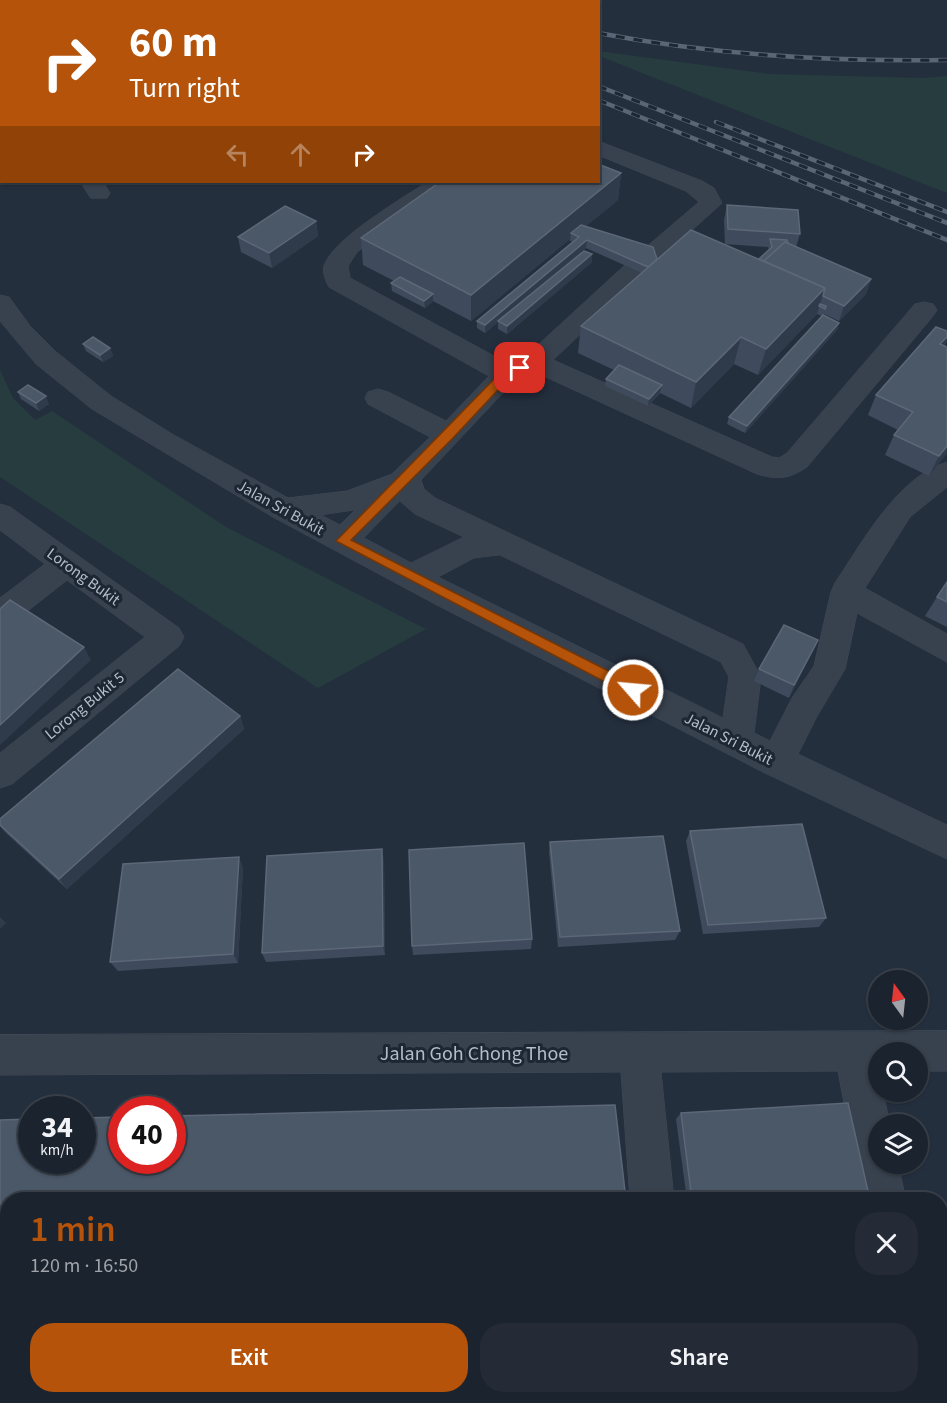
<!DOCTYPE html>
<html lang="en">
<head>
<meta charset="utf-8">
<style>
  body { margin:0; font-family:"Source Sans 3",sans-serif; background:#242b36; color:#f1f3f6; height:100vh; display:flex; flex-direction:column; font-size:22px; white-space:nowrap }
  * { box-sizing:border-box; margin:0 }
  p { font-size:20px; color:#a0a4aa }
  .icon { flex:none; width:33px; height:33px; fill:none; stroke:currentColor; stroke-width:2; stroke-linecap:round; stroke-linejoin:round }
  .map { position:relative; flex:1; overflow:hidden }
  .side { position:absolute; left:0px; top:1192px; width:948px; height:212px; display:flex; flex-direction:column; background:#1b232e; border-radius:24px 24px 0 0; box-shadow:0 2px 4px #0004,0 0 0 2px #39404a }
  .side>* { flex:none }
  .guide { position:absolute; left:0px; top:0px; width:600px; height:183px; box-shadow:0 2px 4px #0004,0 0 0 2px #39404a; background:#b45309; color:#fff; overflow:hidden }
  .needle { width:39px; rotate:345deg }
  .buttons { position:absolute; left:868px; top:970px; display:grid; gap:12px }
  .buttons a { display:grid; place-items:center; width:60px; height:60px; border-radius:50%; background:#1b232e; box-shadow:0 2px 4px #0004,0 0 0 2px #39404a; font-size:30px }
  .speed { position:absolute; left:18px; top:1096px; display:flex; gap:12px; font-size:30px; font-weight:700; text-align:center }
  .speed>* { display:grid; place-content:center; width:78px; height:78px; border-radius:50%; background:#1b232e; box-shadow:0 2px 4px #0004,0 0 0 2px #39404a; line-height:1 }
  .speed small { font-size:15px; font-weight:400 }
  .speed .limit { border:9px solid #d22; background:#fff; color:#111 }
  .pin { position:absolute; display:grid; place-items:center; width:51px; height:51px; color:#fff; margin:-26px; border-radius:12px; box-shadow:0 3px 9px #0006 }
  .me { position:absolute; width:66px; margin:-33px; rotate:297deg; stroke-linejoin:round; filter:drop-shadow(0 0 4px #0008) }
  .turn { display:flex; align-items:center; gap:21px; height:126px; padding:0 30px; font-size:27px }
  .turn .icon { width:78px; height:78px; stroke-width:2.5 }
  .turn b { display:block; font-size:42px; line-height:51px }
  .lanes { display:flex; align-items:center; height:57px; padding:0 30px; background:#0003; justify-content:center; gap:30px; direction:ltr }
  .lanes .off { opacity:.35 }
  .round { display:grid; place-items:center; flex:none; width:63px; height:63px; border-radius:24px; background:#242b36 }
  .headline { display:flex; align-items:center; justify-content:space-between; height:102px; padding:0 30px }
  h1 { font-size:36px; font-weight:600; line-height:45px; color:#b45309 }
  .cta { display:flex; gap:12px; margin-top:auto; padding:12px 30px }
  .cta a { flex:1; height:69px; border-radius:24px; background:#b45309; color:#fff; font-size:24px; font-weight:600; line-height:69px; text-align:center }
  .cta a+a { background:#242b36; color:#f1f3f6 }
  .map>svg:first-child { display:block }
</style>
</head>
<body>
<div class="map">
<svg width="947" height="1403" viewBox="0 0 947 1403">
  <rect width="100%" height="100%" fill="#242f3e"/>
  <!-- green -->
  <g fill="#263c3f">
    <polygon points="598,51 770,74 925,78 947,76 947,193 599,56"/>
    <polygon points="0,370 13,398 35,420 52,411 226,527 426,629 318,688 0,477"/>
  </g>
  <g fill="none" stroke-linecap="round" stroke-linejoin="round">
    <!-- minor casing -->
    <g stroke="#414a57" stroke-width="1">
      <g id="minor">
        <polygon points="0,60 2,60 0,73"/>
        <polygon points="598,141 702,181 714,188 722,203 660,259 652,261 644,259 640,254 644,249 699,202 686,191 598,155"/>
        <polygon points="81,182 103,182 110,193 107,198 91,198"/>
        <path d="M427,182h25l-95,70 -9,14 2,12 157,85 19,-7 99,-91 9,-3 9,3 3,5 -3,5 -90,85 219,97 7,1 8,-5 128,-149 9,-2 9,2 4,6 -4,6 -126,151c-18,12 -29,13 -50,7l-222,-102 -20,8 -94,100 3,9 11,9 308,146 18,33 -7,56 16,8 22,-43 22,-32 17,-74 4,-9c27,-40 62,-106 112,-121v25l-37,30 -45,71 82,46v28l-90,-49 -12,56 -29,49 -18,36 149,71v34l-182,-86 -328,-168 -164,-88 -181,-108 -56,-45 -36,-43v-26l9,2 21,29 25,25 56,45 61,38 116,64 59,-7 45,-17 38,-37 -62,-33 -3,-6 3,-6 10,-3 10,3 58,29 43,-45 -160,-89c-3,-5 -7,-15 -5,-21 8,-27 79,-68 103,-84zM400,501l15,13 49,23 -53,26 -47,-25zM355,510l-15,15 -19,-10zM500,555l221,107 8,15 -6,41 -285,-141 36,-19z"/>
        <polygon points="0,504 10,507 179,628 184,637 179,646 12,784 0,788 0,753 145,637 67,580 11,624 0,627 0,598 45,564 0,530"/>
        <polygon points="947,1031 947,1071 918,1071 918,1053 879,1053 879,1092 883,1092 890,1125 879,1125 879,1164 898,1164 906,1200 862,1200 838,1071 661,1072 674,1200 630,1200 621,1072 0,1075 0,1035"/>
        <polygon points="8,1327 8,1373 0,1374 0,1328"/>
        <polygon points="940,1384 947,1403 900,1403 899,1396 940,1396"/>
        <rect x="645" y="1396" width="48" height="7"/>
      </g>
    </g>
    <!-- minor -->
    <use href="#minor" fill="#38414e" fill-rule="evenodd"/>
    <!-- rail casing -->
    <g stroke="#5a6575" stroke-width="4.5">
      <g id="rail">
        <polyline points="348,0 352,2"/>
        <polyline points="381,0 385,2"/>
        <polyline points="400,0 404,2"/>
        <polyline points="442,0 446,2"/>
        <polyline points="469,0 474,2"/>
        <path d="M598,33c116,22 231,29 349,27"/>
        <polyline points="598,86 947,223"/>
        <polyline points="598,100 947,240"/>
        <polyline points="716,122 947,212"/>
      </g>
    </g>
    <!-- rail -->
    <use href="#rail" stroke="#1d2633" stroke-width="3" stroke-dasharray="9" stroke-linecap="butt"/>
  </g>
  <!-- wall -->
  <g fill="#3f4b5c">
    <polygon points="621,173 618,200 586,226 657,259 759,259 769,250 768,247 725,244 724,220 727,205 800,234 796,247 871,279 866,294 839,321 824,314 823,316 839,323 837,330 745,433 727,424 729,417 822,316 817,314 758,375 734,364 691,408 660,393 648,406 605,386 606,379 614,370 578,353 581,326 642,273 586,248 537,289 592,254 592,262 507,334 498,329 498,322 485,333 477,328 477,321 573,242 570,241 570,239 471,321 433,301 425,308 392,291 391,283 394,281 363,265 361,238"/>
    <polygon points="316,221 318,236 272,268 241,252 238,237"/>
    <polygon points="83,344 110,348 113,356 103,362 86,351"/>
    <polygon points="945,346 947,453 929,476 885,455 894,435 898,430 868,415 876,395"/>
    <polygon points="18,392 49,404 39,411 21,399"/>
    <polygon points="947,582 947,627 925,616 937,597"/>
    <polygon points="818,640 789,698 754,681 759,669"/>
    <polygon points="240,716 244,729 67,889 6,833 0,826 0,819"/>
    <polygon points="690,831 826,918 819,927 703,934 686,841"/>
    <polygon points="550,842 680,931 675,940 558,947 549,852"/>
    <polygon points="384,860 385,955 266,962 262,953"/>
    <polygon points="243,867 238,963 118,971 110,962"/>
    <polygon points="532,939 531,949 413,955 412,946"/>
    <polygon points="681,1113 870,1200 687,1200 676,1119"/>
    <polygon points="0,1120 8,1200 8,1316 0,1316"/>
    <polygon points="712,1396 916,1396 917,1403 712,1403"/>
  </g>
  <!-- shaded-wall -->
  <g fill="#2f3b4b">
    <polygon points="71,0 113,0 113,2 65,2"/>
    <polygon points="0,17 2,17 2,34 0,30"/>
    <polygon points="621,173 618,200 575,235 571,233 570,239 471,321 471,295"/>
    <polygon points="316,221 318,236 272,268 269,253"/>
    <polygon points="587,240 586,248 485,333 485,325"/>
    <polygon points="592,254 592,262 507,334 507,326"/>
    <polygon points="871,279 866,294 839,321 844,306"/>
    <polygon points="825,288 817,314 758,375 766,349"/>
    <polygon points="433,294 433,302 425,308 424,301"/>
    <polygon points="839,323 837,330 745,433 747,426"/>
    <polygon points="741,337 734,364 691,408 696,382"/>
    <polygon points="947,337 947,341 941,354 940,344"/>
    <polygon points="110,348 113,356 103,362 100,355"/>
    <polygon points="662,385 660,392 648,406 649,399"/>
    <polygon points="46,396 49,404 39,411 36,403"/>
    <polygon points="947,446 947,453 929,476 939,456"/>
    <polygon points="818,640 812,653 789,698 794,685"/>
    <polygon points="84,647 91,660 0,745 0,725"/>
    <polygon points="240,716 244,729 67,889 59,879"/>
    <polygon points="382,849 384,860 385,955 383,946"/>
    <polygon points="239,857 243,867 238,963 233,954"/>
    <polygon points="0,917 6,923 0,929"/>
  </g>
  <!-- building -->
  <g fill="#4b5868" stroke="#5c6777" stroke-width="1.5">
    <polygon points="0,0 71,0 65,2 2,2 2,17 0,17"/>
    <polygon points="598,164 621,173 471,295 361,238 440,182 598,182"/>
    <polygon points="727,205 798,210 800,234 728,229"/>
    <polygon points="285,206 316,221 269,253 238,237"/>
    <polygon points="581,225 653,247 657,259 648,267 587,240 485,325 477,321 579,237 571,233"/>
    <polygon points="691,230 825,288 766,349 741,337 696,382 581,326"/>
    <polygon points="770,239 787,240 788,243 785,242 764,261 759,259 772,247"/>
    <polygon points="785,242 871,279 844,306 823,296 825,288 764,261"/>
    <polygon points="584,251 592,254 507,326 498,321"/>
    <polygon points="400,277 433,294 424,301 391,283"/>
    <polygon points="820,304 826,306 825,309 819,306"/>
    <polygon points="823,315 839,323 747,426 729,417"/>
    <polygon points="936,327 947,331 947,337 940,344 947,347 947,446 939,456 894,435 913,412 876,395"/>
    <polygon points="93,337 110,348 100,355 83,344"/>
    <polygon points="619,365 662,385 649,399 606,379"/>
    <polygon points="28,385 46,396 36,403 18,392"/>
    <polygon points="947,582 947,602 937,597"/>
    <polygon points="10,600 84,647 0,725 0,609"/>
    <polygon points="784,625 818,640 794,685 759,669"/>
    <polygon points="178,669 240,716 59,879 0,825 0,819"/>
    <polygon points="802,824 826,918 708,925 690,831"/>
    <polygon points="663,836 680,931 560,937 550,842"/>
    <polygon points="524,843 532,939 412,946 409,850"/>
    <polygon points="382,849 383,946 262,953 267,856"/>
    <polygon points="239,857 233,954 110,962 123,864"/>
    <polygon points="848,1103 870,1200 692,1200 681,1113"/>
    <polygon points="615,1105 626,1200 8,1200 8,1314 0,1314 0,1120 32,1119 32,1161 82,1161 82,1118 122,1117 122,1161 172,1161 172,1116"/>
    <polygon points="19,1396 643,1396 644,1403 0,1403 0,1397"/>
    <polygon points="718,1396 916,1396 917,1403 719,1403"/>
  </g>
  <!-- route -->
  <polygon fill="#b45309" stroke="#753606" stroke-width="1.5" points="520,365 526,368 510,377 453,438 351,540 638,686 638,694 628,694 336,541 502,371"/>
  <g text-anchor="middle" stroke-width="6" stroke-linejoin="round" paint-order="stroke">
    <!-- street labels -->
    <g font-size="16" fill="#b4bcc9" stroke="#1d2633">
      <text transform="translate(281 507) rotate(29)" y="6">Jalan Sri Bukit</text>
      <text transform="translate(84 576) rotate(36)" y="6">Lorong Bukit</text>
      <text transform="translate(84 705) rotate(-39)" y="6">Lorong Bukit 5</text>
      <text transform="translate(729 738) rotate(27)" y="6">Jalan Sri Bukit</text>
    </g>
    <!-- near-street labels -->
    <g font-size="20" fill="#b4bcc9" stroke="#1d2633">
      <text x="474" y="1060">Jalan Goh Chong Thoe</text>
    </g>
  </g>
</svg>
<div class="buttons">
<a><svg class="needle" viewBox="-14 -14 28 28"><path d="M0-13l5 13h-10z" fill="#e53935"/><path d="M0 13l5-13h-10z" fill="#a0a4aa"/></svg></a>
<a><svg class="icon" aria-label="search" viewBox="0 0 24 24"><circle cx="10" cy="10" r="6"/><path d="M15 15l6 6"/></svg></a>
<a><svg class="icon" aria-label="layers" viewBox="0 0 24 24"><path d="M12 4l9 5-9 5-9-5zM3 14l9 5 9-5"/></svg></a>
</div>
<div class="speed"><div>34<small>km/h</small></div><div class="limit">40</div></div>
<div class="pin" style="left:520px;top:368px;background:#d93025"><svg class="icon" aria-label="arrive" viewBox="0 0 24 24"><path d="M6 21V4h12l-3 4 3 4H6"/></svg></div>
<svg class="me" style="left:633px;top:690px" viewBox="-20 -20 40 40"><circle r="17" fill="#b45309" stroke="#fff" stroke-width="3"/><path d="M0-11L8 9 0 5-8 9z" fill="#fff"/></svg>
<div class="guide">
<div class="turn"><svg class="icon" aria-label="right" viewBox="0 0 24 24"><path d="M7 20v-9h11M14 6l5 5-5 5"/></svg><div><b>60 m</b>Turn right</div></div>
<div class="lanes"><svg class="icon off" aria-label="left" viewBox="0 0 24 24"><path d="M17 20v-9H6M10 6l-5 5 5 5"/></svg><svg class="icon off" aria-label="ahead" viewBox="0 0 24 24"><path d="M12 20V5M6 11l6-6 6 6"/></svg><svg class="icon" aria-label="right" viewBox="0 0 24 24"><path d="M7 20v-9h11M14 6l5 5-5 5"/></svg></div>
</div>
<section class="side">
<div class="headline"><div><h1>1 min</h1><p>120 m · 16:50</p></div><a class="round"><svg class="icon" aria-label="close" viewBox="0 0 24 24"><path d="M6 6l12 12M18 6L6 18"/></svg></a></div>
<div class="cta"><a>Exit</a><a>Share</a></div>
</section>
</div>
</body>
</html>
